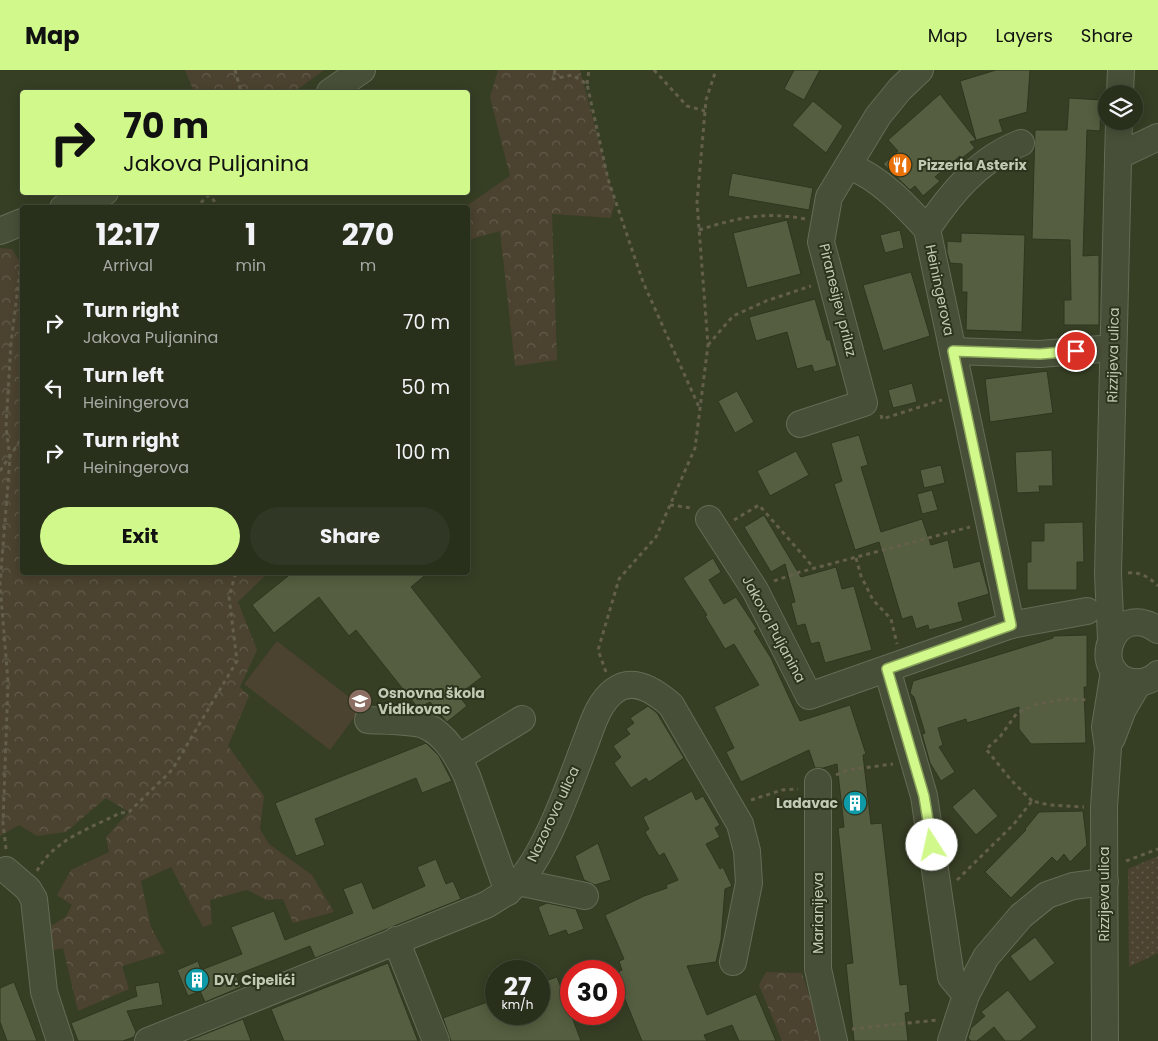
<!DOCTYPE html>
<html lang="en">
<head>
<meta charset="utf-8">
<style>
  body { margin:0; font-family:Poppins,sans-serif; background:#303724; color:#f1f3f6; height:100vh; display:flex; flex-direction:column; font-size:19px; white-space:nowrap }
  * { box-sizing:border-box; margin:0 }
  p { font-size:16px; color:#a5a9a3 }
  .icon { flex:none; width:28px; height:28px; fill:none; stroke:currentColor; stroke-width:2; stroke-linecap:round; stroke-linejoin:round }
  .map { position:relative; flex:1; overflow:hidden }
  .panel { position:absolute; left:20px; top:135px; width:450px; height:370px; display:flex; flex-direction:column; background:#282f1b; border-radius:5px; box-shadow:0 2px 12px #0003,0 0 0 1px #444a3a }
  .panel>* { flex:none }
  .top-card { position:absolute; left:20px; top:20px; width:450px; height:105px; border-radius:5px; box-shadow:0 2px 12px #0003,0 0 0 1px #444a3a; background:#d1f88b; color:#111; overflow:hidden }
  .buttons { position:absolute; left:1098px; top:15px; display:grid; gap:10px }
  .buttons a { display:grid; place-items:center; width:45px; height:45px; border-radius:50%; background:#282f1b; box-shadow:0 2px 12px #0003,0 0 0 1px #444a3a; font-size:25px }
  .speed { position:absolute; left:485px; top:890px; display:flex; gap:10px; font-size:25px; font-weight:700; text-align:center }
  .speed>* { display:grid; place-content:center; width:65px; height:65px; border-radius:50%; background:#282f1b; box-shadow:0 2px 12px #0003,0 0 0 1px #444a3a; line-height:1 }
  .speed small { font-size:12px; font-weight:400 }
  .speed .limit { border:8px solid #d22; background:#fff; color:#111 }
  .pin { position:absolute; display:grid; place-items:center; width:42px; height:42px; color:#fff; margin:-21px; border:2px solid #fff; border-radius:50%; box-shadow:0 1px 5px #0007 }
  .me { position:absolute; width:55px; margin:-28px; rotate:350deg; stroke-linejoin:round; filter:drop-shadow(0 0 4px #0008) }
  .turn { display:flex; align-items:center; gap:18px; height:105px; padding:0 20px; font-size:22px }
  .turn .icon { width:65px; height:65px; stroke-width:2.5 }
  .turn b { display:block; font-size:35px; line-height:42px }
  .eta { display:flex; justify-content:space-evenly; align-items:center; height:85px; text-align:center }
  .eta b { font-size:30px; font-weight:700; line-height:35px }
  .primary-button { display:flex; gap:10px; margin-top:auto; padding:10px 20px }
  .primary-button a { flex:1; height:58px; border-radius:30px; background:#d1f88b; color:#111; font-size:20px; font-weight:700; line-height:58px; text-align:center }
  .primary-button a+a { background:#303724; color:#f1f3f6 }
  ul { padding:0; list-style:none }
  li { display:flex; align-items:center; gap:15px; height:65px; padding:0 20px }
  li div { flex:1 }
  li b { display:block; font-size:19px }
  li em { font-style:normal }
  header { display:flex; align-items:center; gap:30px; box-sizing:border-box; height:70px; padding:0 25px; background:#d1f88b; color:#111 }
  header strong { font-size:24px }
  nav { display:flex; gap:28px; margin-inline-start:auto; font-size:18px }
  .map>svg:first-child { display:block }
</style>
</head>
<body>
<header>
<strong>Map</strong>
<nav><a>Map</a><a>Layers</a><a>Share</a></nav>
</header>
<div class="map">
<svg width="1158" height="971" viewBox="0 0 1158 971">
  <defs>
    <pattern id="forest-crowns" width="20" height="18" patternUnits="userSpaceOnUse" patternTransform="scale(1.25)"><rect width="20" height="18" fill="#4b422f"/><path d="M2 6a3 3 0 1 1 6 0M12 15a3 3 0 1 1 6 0" fill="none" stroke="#635c4b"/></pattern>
    <pattern id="park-dots" width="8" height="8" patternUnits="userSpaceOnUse" patternTransform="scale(1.25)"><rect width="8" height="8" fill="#4b422f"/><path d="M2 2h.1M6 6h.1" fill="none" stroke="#635c4b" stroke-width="1.8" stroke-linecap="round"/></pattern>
  </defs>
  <rect width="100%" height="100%" fill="#363f24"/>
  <!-- grass -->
  <polygon fill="#4b422f" points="277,571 362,637 330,680 244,614"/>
  <!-- forest -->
  <g fill="url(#forest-crowns)">
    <polygon points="185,0 324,0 294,22 194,22"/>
    <polygon points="498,0 580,0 615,132 611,148 552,144 557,290 515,296 500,161 468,170 468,138 465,137 510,106 490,27"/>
    <polygon points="0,178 12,179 20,192 22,191 22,502 268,503 238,532 257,580 240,617 249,626 228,676 264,726 260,759 269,774 312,805 334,842 293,853 283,829 267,830 247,820 210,830 212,854 203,857 171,797 141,811 151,857 165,883 122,896 129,919 78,941 63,878 42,882 47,858 66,847 72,835 57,825 71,800 109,782 106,767 129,742 106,728 66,762 37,766 19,755 0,766"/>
    <polygon points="766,902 802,903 824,971 782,971 759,915"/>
  </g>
  <!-- park -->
  <polygon fill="url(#park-dots)" points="1158,786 1158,883 1129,897 1128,799"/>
  <!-- building -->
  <g fill="#555e40" stroke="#2e361f">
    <polygon points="794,0 820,0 804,30 784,19"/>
    <polygon points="996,0 1030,0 1027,42 999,50 1003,62 970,72 975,78 962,88 960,86 935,107 940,111 923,126 915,116 910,120 883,94 898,81 888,70 940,24 976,70 960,11"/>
    <polygon points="1069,28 1101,30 1100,61 1087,60 1083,186 1099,185 1099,255 1064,255 1064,230 1071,230 1070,170 1032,169 1035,60 1067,60"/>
    <polygon points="813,31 843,56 826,83 792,55"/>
    <polygon points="732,103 813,118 809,140 728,126"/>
    <polygon points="787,150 801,204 747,218 733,163"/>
    <polygon points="900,160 904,178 885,183 880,165"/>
    <polygon points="961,163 1025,165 1022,262 966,260 967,222 962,222 962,194 950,193 947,182 947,171 961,172"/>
    <polygon points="911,202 930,266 883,281 863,215"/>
    <polygon points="815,229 827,270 830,270 837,296 814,302 812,295 797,299 787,262 756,271 749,247"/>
    <polygon points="1047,301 1053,343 990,352 985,309"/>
    <polygon points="912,313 917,332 893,338 888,320"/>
    <polygon points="737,321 754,352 735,363 718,331"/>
    <polygon points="859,365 868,395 861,397 881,462 922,449 931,475 948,470 954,498 980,491 989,524 958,533 963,551 929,560 928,555 916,559 912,546 902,549 879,472 855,480 834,414 842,411 831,373"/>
    <polygon points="1052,380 1053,416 1039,416 1040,422 1017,423 1015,382"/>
    <polygon points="796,381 809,405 770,426 757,401"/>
    <polygon points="941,395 945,413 924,418 920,400"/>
    <polygon points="932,420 938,440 922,444 917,424"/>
    <polygon points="764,445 801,507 836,497 842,519 854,516 872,580 825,593 819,572 811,574 805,554 797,556 791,533 795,532 785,494 771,502 744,457"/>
    <polygon points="1083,452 1084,492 1077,492 1077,520 1027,520 1027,492 1031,492 1031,471 1044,471 1044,453"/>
    <polygon points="713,488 721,502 709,510 724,534 736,527 757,559 754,561 771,588 800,651 850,635 866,684 863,685 871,754 882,753 900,915 907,914 910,942 905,943 908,971 854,971 846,894 853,893 838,758 844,757 837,694 823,698 815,698 809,680 741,712 726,682 734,678 714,637 759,615 734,574 725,579 705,546 707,545 683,508"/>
    <polygon points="293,502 429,502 411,517 482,607 458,625 467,636 447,652 430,632 418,638 356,560 349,566 319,527 274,563 252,535"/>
    <polygon points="1087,565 1087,617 1084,617 1086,673 1031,674 1019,659 1019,637 967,653 966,649 938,658 943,675 939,677 955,702 941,711 930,693 922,664 925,663 914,627 910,623 913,611 1053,568 1053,566"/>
    <polygon points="648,636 657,643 684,688 649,712 646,708 631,718 614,693 621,687 613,676 630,664 626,659 634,653 630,648"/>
    <polygon points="426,673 439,686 452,711 422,723 416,708 315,749 325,775 296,786 275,733"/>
    <polygon points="974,718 998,746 976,765 952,737"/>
    <polygon points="692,721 696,730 703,726 720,755 715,758 720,767 706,774 720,799 723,797 732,816 725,819 721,870 716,892 687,896 707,945 756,924 776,971 739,971 732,955 704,965 707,971 642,971 622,922 614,925 614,904 622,900 619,891 624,889 605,845 644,826 667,818 666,815 678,810 664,783 659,786 645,762 649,759 643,747"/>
    <polygon points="1083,741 1087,775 1070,792 1064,784 1057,792 1052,787 1011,828 985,802 1026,760 1025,759 1039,742"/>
    <polygon points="598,773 611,810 595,815 584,810 575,786"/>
    <polygon points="436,789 446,814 453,811 461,829 315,888 310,876 236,905 241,917 205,932 200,921 188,926 177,900 198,891 201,900 242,884 231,857 274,841 285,870 353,843 343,819 362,812 373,839 425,816 417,797"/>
    <polygon points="547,833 576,839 584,859 568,865 566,860 549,866 538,837"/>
    <polygon points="1035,867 1055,893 1030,912 1010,886"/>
    <polygon points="388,893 418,971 284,971 271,939"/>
    <polygon points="557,907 581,971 451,971 443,948 496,929 496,944 539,944 539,913"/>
    <polygon points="14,912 29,950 37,971 7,971 0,952 0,918"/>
    <polygon points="159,912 163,935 127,941 136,962 134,967 123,971 78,971 71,953 137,926 135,916"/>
    <polygon points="1008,920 1037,957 1020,971 1005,971 994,957 977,971 971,971 968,968 971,958 985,946 981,942"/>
    <polygon points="243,949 251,971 190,971 190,970"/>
  </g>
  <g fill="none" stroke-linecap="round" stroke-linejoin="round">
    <!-- minor casing -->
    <g stroke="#656c56" stroke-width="28">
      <g id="minor">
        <polyline points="330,22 362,0"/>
        <polyline points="1120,24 1121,0"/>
        <polyline points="1118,86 1158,67"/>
        <path d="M849,96c31,12 56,39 78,63l84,396"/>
        <polyline points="63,138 105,122"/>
        <path d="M927,159c24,-36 52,-70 94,-86"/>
        <polyline points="0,161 22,152"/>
        <polyline points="953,281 1040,284 1113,278"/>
        <polyline points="800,354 864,333 821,172 829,127 878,46 900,19 920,0"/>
        <polyline points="709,449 755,520 809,626 1011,555 1087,541"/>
        <path d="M1158,560c-46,-32 -71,45 -25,52 9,1 18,-1 25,-8"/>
        <polyline points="1111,568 1108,504 1119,51"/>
        <polyline points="887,599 924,726 951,907 966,925 951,971"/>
        <path d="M368,650c14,1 48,1 58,6 20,9 32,31 41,50l41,116"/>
        <polyline points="1112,668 1123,639 1139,612"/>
        <polyline points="458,688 522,649"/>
        <polyline points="818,712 818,899 834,971"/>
        <polyline points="6,800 28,819 34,829 44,922 60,971"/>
        <polyline points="518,812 585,826"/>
        <polyline points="396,870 436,971"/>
        <polyline points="966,925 986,887 1021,846 1047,825 1073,816 1105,812"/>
        <path d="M148,971l338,-136c13,-8 26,-15 36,-27 26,-31 48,-95 63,-134 7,-18 13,-41 29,-53 19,-15 41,0 57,14l69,119 7,27 2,32 -16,79"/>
        <polyline points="1105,971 1104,737 1108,678 1105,657 1114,601"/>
      </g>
    </g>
    <!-- path -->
    <g stroke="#635f4b" stroke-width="3" stroke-dasharray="4 4" stroke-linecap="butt">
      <polyline points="235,0 241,22"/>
      <polyline points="555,0 553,9 572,5 587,14 608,109 643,212 699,337"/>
      <polyline points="654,0 687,36 705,41"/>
      <polyline points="587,14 589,0"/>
      <polyline points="208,122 219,138"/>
      <polyline points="195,138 209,125"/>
      <path d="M699,160c38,-12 65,-19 106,-11"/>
      <polyline points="708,275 733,246 766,231 811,216"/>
      <polyline points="881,345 882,349 942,330"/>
      <polyline points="0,401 22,368"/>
      <polyline points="670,435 692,438"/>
      <polyline points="734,450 759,435 814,498"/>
      <polyline points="856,488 861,506 873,530 891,549 897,574"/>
      <path d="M1128,503c13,-1 21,4 30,13"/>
      <polyline points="774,511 800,502 970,457"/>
      <polyline points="606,602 598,580 619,509 656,467 695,378 708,275 697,132 706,30 716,0"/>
      <polyline points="836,705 847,700 893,694"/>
      <polyline points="751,730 782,720 798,719"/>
      <polyline points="1032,731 1011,710 986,679 1000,667 1017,643 1037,634 1066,629 1089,630"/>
      <polyline points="6,779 3,753 8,612 0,514 10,388 6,357 11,273 22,184"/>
      <polyline points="1126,791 1158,779"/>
      <path d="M37,801c16,-31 54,-43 83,-58l9,-1 43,-42 65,-109 -8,-64 7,-25"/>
      <polyline points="957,810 1014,754 1032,731 1049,735 1084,737"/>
      <polyline points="852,959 937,950"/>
    </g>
    <!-- minor -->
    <use href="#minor" stroke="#474f38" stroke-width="26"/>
  </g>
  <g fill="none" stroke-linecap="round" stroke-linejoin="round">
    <!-- route casing -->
    <g stroke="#88a15a" stroke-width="12">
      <polyline id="route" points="932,775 924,726 887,599 1011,555 953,281 1040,284 1076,281"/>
    </g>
    <!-- route -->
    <use href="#route" stroke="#d1f88b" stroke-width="9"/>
  </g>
  <!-- icons -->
  <defs>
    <g id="restaurant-disc" transform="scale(1.25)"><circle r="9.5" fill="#e8710a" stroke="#2c341d"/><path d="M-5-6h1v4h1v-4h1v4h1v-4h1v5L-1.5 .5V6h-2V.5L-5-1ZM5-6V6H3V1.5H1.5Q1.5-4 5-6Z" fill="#fff"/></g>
    <g id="school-disc" transform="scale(1.25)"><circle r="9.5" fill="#8d6e63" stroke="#2c341d"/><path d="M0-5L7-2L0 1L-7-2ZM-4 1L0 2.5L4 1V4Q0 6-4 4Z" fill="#fff"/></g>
    <g id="building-disc" transform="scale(1.25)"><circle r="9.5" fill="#0f9aa8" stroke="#2c341d"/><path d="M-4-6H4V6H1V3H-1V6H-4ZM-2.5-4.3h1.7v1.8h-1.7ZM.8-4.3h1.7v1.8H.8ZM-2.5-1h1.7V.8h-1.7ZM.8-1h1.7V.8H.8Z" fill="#fff"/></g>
  </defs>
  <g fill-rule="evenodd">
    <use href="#restaurant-disc" x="900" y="95"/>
    <use href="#school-disc" x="360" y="631"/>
    <use href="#building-disc" x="855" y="733"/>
    <use href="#building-disc" x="197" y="910"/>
  </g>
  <g text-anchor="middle" stroke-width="4" stroke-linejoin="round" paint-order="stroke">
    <!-- poi labels -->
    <g font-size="14" font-weight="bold" fill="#c2c9b5" stroke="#2c341d" text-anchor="start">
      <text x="918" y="100">Pizzeria Asterix</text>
      <text x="378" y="628">Osnovna škola<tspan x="378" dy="16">Vidikovac</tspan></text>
      <text x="838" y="738" text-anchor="end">Ladavac</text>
      <text x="214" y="915">DV. Cipelići</text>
    </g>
    <!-- street labels -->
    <g font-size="14" fill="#c2c9b5" stroke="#2c341d">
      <text transform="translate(940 220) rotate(78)" y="5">Heiningerova</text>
      <text transform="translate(838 230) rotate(76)" y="5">Piranesijev prilaz</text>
      <text transform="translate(1113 285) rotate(-89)" y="5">Rizzijeva ulica</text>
      <text transform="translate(774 559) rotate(62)" y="5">Jakova Puljanina</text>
      <text transform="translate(553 744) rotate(-65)" y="5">Nazorova ulica</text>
      <text transform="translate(1104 824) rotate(-90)" y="5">Rizzijeva ulica</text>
      <text transform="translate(818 843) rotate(-90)" y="5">Marianijeva</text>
    </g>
  </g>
</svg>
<div class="buttons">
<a><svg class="icon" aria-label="layers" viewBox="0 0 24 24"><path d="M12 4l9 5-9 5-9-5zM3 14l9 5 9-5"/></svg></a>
</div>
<div class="speed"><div>27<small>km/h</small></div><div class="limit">30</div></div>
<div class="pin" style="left:1076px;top:281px;background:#d93025"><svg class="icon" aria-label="arrive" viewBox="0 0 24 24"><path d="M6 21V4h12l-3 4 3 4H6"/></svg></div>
<svg class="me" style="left:932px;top:775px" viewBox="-20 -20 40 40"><circle r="19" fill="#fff"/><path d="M0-13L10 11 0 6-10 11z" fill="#d1f88b"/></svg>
<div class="top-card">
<div class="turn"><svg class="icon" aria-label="right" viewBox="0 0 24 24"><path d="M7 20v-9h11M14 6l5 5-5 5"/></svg><div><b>70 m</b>Jakova Puljanina</div></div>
</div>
<section class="panel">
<div class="eta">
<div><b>12:17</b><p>Arrival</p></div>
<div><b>1</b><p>min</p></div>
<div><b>270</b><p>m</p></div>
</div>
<ul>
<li><svg class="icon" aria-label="right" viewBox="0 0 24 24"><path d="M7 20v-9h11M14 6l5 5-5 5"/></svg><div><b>Turn right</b><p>Jakova Puljanina</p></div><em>70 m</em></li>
<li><svg class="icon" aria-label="left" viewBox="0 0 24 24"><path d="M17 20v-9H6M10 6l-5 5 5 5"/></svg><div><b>Turn left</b><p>Heiningerova</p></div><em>50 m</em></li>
<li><svg class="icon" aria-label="right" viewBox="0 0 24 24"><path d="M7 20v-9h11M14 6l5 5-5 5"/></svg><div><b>Turn right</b><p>Heiningerova</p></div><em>100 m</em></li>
</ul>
<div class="primary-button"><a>Exit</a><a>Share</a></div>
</section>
</div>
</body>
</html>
